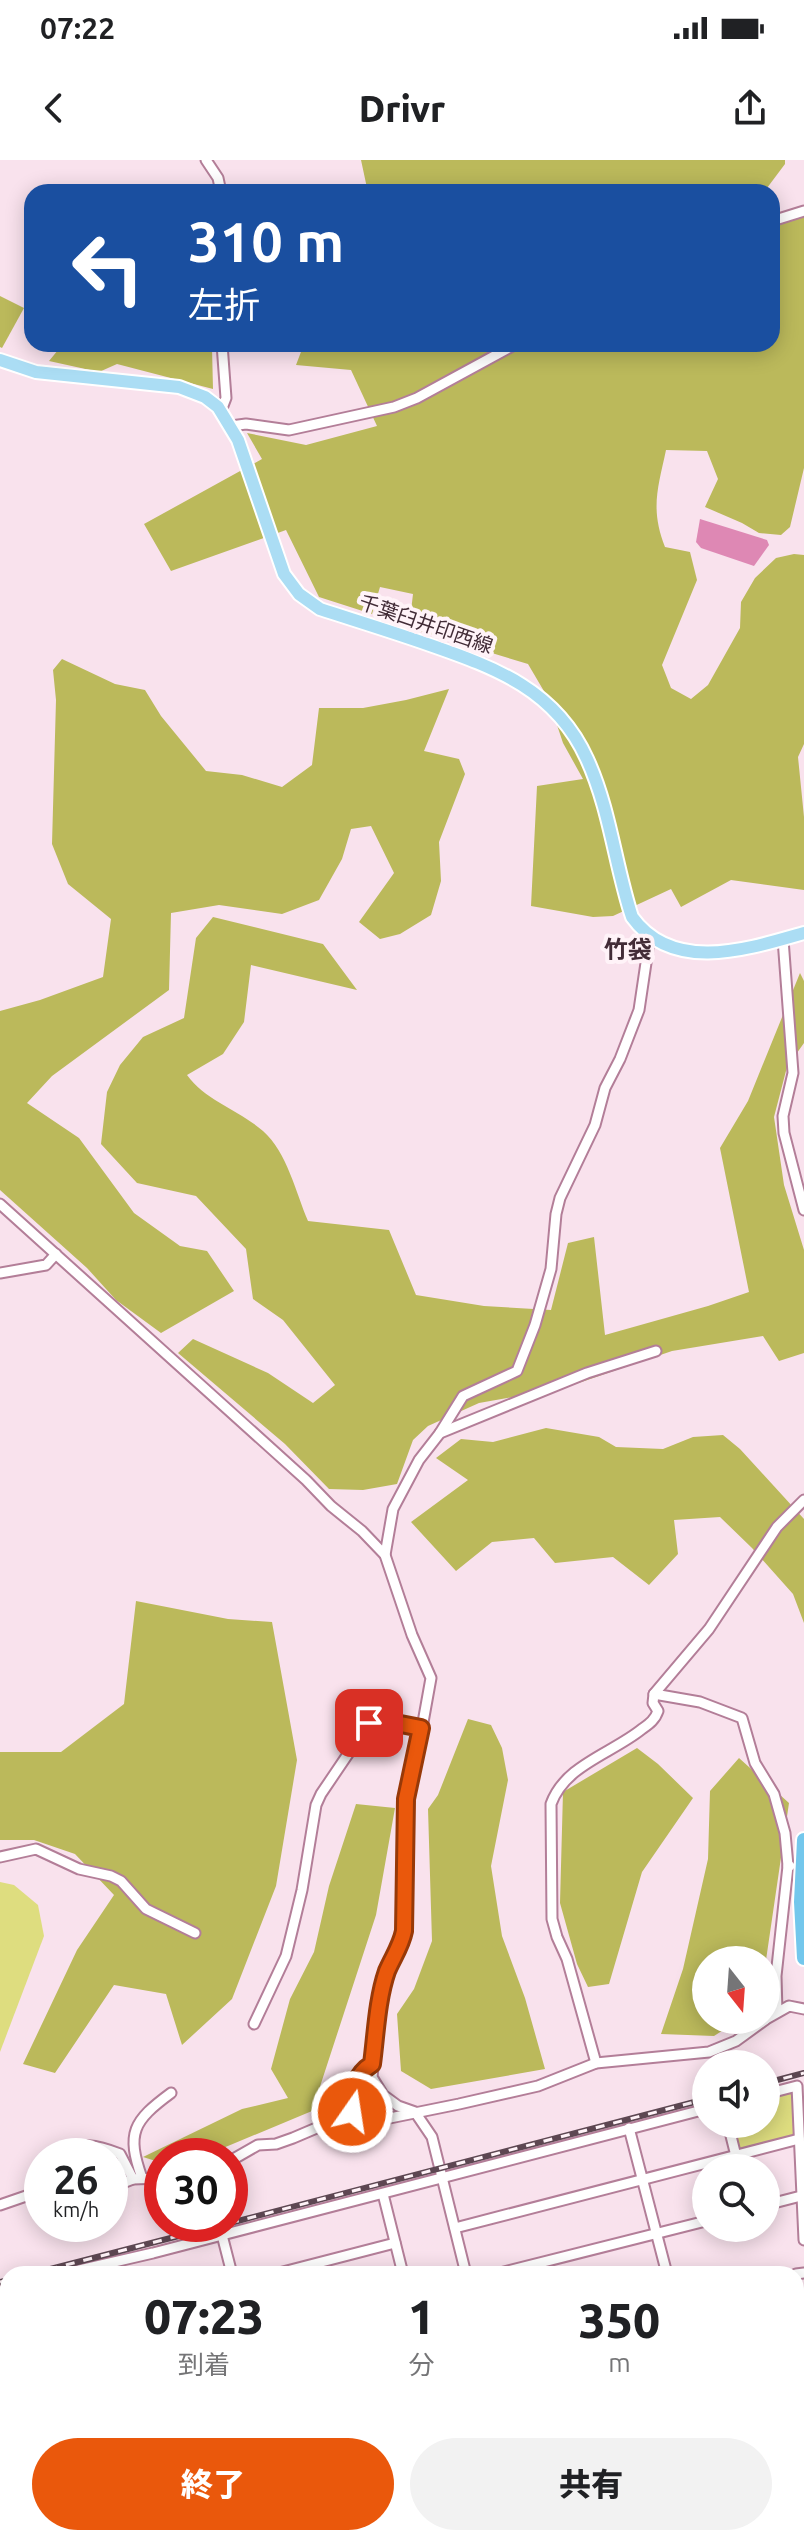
<!DOCTYPE html>
<html lang="ja">
<head>
<meta charset="utf-8">
<style>
  body { margin:0; font-family:Ubuntu,"Noto Sans JP",sans-serif; background:#f2f2f2; color:#202124; height:100vh; display:flex; flex-direction:column; font-size:30px; white-space:nowrap }
  * { box-sizing:border-box; margin:0 }
  p { font-size:26px; color:#757577 }
  .icon { flex:none; width:44px; height:44px; fill:none; stroke:currentColor; stroke-width:2; stroke-linecap:round; stroke-linejoin:round }
  .map { position:relative; flex:1; overflow:hidden }
  .side { position:absolute; left:0px; top:2106px; width:804px; height:280px; display:flex; flex-direction:column; background:#fff; border-radius:24px 24px 0 0; box-shadow:0 4px 20px #0003 }
  .side>* { flex:none }
  .guide { position:absolute; left:24px; top:24px; width:756px; height:168px; border-radius:24px; box-shadow:0 4px 20px #0003; background:#1a4fa0; color:#fff; overflow:hidden }
  .needle { width:52px; rotate:163deg }
  .fabs { position:absolute; left:692px; top:1786px; display:grid; gap:16px }
  .fabs a { display:grid; place-items:center; width:88px; height:88px; border-radius:50%; background:#fff; box-shadow:0 4px 20px #0003; font-size:40px }
  .speed { position:absolute; left:24px; top:1978px; display:flex; gap:16px; font-size:40px; font-weight:700; text-align:center }
  .speed>* { display:grid; place-content:center; width:104px; height:104px; border-radius:50%; background:#fff; box-shadow:0 4px 20px #0003; line-height:1 }
  .speed small { font-size:20px; font-weight:400 }
  .speed .limit { border:12px solid #d22; background:#fff; color:#111 }
  .pin { position:absolute; display:grid; place-items:center; width:68px; height:68px; color:#fff; margin:-34px; border-radius:16px; box-shadow:0 4px 12px #0006 }
  .me { position:absolute; width:88px; margin:-44px; rotate:13deg; stroke-linejoin:round; filter:drop-shadow(0 0 6px #0008) }
  .turn { display:flex; align-items:center; gap:28px; height:168px; padding:0 32px; font-size:36px }
  .turn .icon { width:104px; height:104px; stroke-width:2.5 }
  .turn b { display:block; font-size:56px; line-height:68px }
  .eta { display:flex; justify-content:space-evenly; align-items:center; height:136px; text-align:center }
  .eta b { font-size:48px; font-weight:800; line-height:56px }
  .cta { display:flex; gap:16px; margin-top:auto; padding:16px 32px }
  .cta a { flex:1; height:92px; border-radius:48px; background:#ea580c; color:#fff; font-size:32px; font-weight:800; line-height:92px; text-align:center }
  .cta a+a { background:#f2f2f2; color:#202124 }
  .status { display:flex; justify-content:space-between; align-items:center; height:56px; padding:0 40px; background:#fff; direction:ltr }
  .status svg { height:22px; fill:currentColor }
  header { display:flex; justify-content:space-between; align-items:center; height:104px; padding:0 32px; background:#fff; font-size:36px; font-weight:800 }
  .map>svg:first-child { display:block }
</style>
</head>
<body>
<div class="status"><b>07:22</b><svg viewBox="0 0 49 12"><path d="M0 12V9h3v3zM5 12V6h3v6zM10 12V3h3v9zM15 12V0h3v12zM26 1h20v11H26zM47 4h2v5h-2z"/></svg></div>
<header><svg class="icon" aria-label="back" viewBox="0 0 24 24"><path d="M15 5l-7 7 7 7"/></svg>Drivr<svg class="icon" aria-label="share" viewBox="0 0 24 24"><path d="M12 15V3M7 8l5-5 5 5M5 13v7h14v-7"/></svg></header>
<div class="map">
<svg width="804" height="2386" viewBox="0 0 804 2386">
  <rect width="100%" height="100%" fill="#f9e2ed"/>
  <!-- green -->
  <g fill="#dedd7f">
    <polygon points="0,1722 14,1725 38,1745 44,1776 0,1892"/>
    <polygon points="793,1932 796,1975 740,1992 730,1964 766,1964 766,1938"/>
  </g>
  <!-- forest -->
  <g fill="#bbb95b">
    <polygon points="361,0 785,0 785,4 764,32 359,32 367,28"/>
    <path d="M804,55v253l-14,59 -9,8 -22,-2 -17,-10 -37,-16 13,-28 -11,-28 -41,-1c-8,38 -16,59 -1,97l25,5 7,28 -35,85 9,23 20,11 17,-14 32,-57 1,-26 14,-24 21,-20 18,-4 10,1v189l-6,13 6,60v73l-73,-10 -50,27 -10,-18 -58,27 -20,1 -62,-11 6,-120 46,-7 -20,-36 -15,-45 -20,-34 -119,-36 4,-34 -33,-7 -8,27 -53,-17 -33,-67 -115,41 -27,-47 118,-65 -15,-26 59,12 71,-19 -26,-56 -55,-5 8,-21h468v-118z"/>
    <polygon points="0,136 24,148 2,188 0,187"/>
    <polygon points="63,184 204,184 212,188 213,229 117,204 99,212 49,201"/>
    <polygon points="62,499 115,524 145,530 161,556 206,611 242,615 282,627 312,605 319,548 363,548 406,540 449,529 424,591 459,599 465,614 439,682 441,721 431,755 400,774 380,779 359,762 394,713 371,666 351,669 342,699 319,740 282,754 219,745 171,753 169,830 52,916 27,943 79,978 134,1053 180,1086 207,1091 234,1131 161,1173 116,1140 87,1108 0,1030 0,851 40,840 103,817 111,759 68,724 52,684 56,540 53,510"/>
    <path d="M213,757l110,27 34,46 -106,-25 -7,57 -21,32 -36,21c19,26 52,35 76,56 24,21 33,62 45,90l81,9 27,65 68,11 67,4 17,-67 26,-6 11,98 103,-29 41,-14 -29,-144 28,-47 52,-128 4,8v62l-17,24 -13,50 10,68 20,65v103l-25,8 -16,-25 -91,15 -108,37 -85,15 -51,23 -15,14 -16,44 -34,6 -34,-1 -44,-45 -107,-91 15,-14 75,34 45,30 22,-18 -52,-65 -30,-21 -7,-50 -50,-53 -59,-13 -36,-39 6,-52 13,-27 23,-28 41,-19 12,-80z"/>
    <polygon points="546,1268 599,1277 616,1287 663,1289 693,1277 723,1275 740,1289 804,1359 804,1463 793,1434 752,1388 720,1357 674,1360 678,1394 649,1425 613,1397 555,1403 534,1378 492,1382 456,1411 411,1362 468,1320 436,1298 461,1279 493,1282"/>
    <polygon points="136,1441 228,1459 272,1462 297,1600 276,1726 232,1839 182,1885 166,1834 114,1825 55,1913 23,1904 77,1790 114,1735 75,1694 34,1680 0,1680 0,1592 61,1592 124,1544"/>
    <polygon points="468,1559 491,1565 502,1588 508,1620 491,1706 502,1776 525,1838 545,1909 431,1929 401,1911 397,1854 414,1829 432,1781 428,1649 438,1635"/>
    <polygon points="637,1588 658,1604 693,1638 642,1712 609,1824 588,1827 577,1804 560,1743 563,1632"/>
    <polygon points="739,1598 789,1643 766,1800 706,1800 706,1860 739,1860 714,1876 661,1874 683,1809 708,1699 710,1631"/>
    <polygon points="356,1644 395,1648 376,1755 312,1951 204,1996 162,1996 162,2003 143,1997 242,1949 288,1938 271,1909 290,1839 314,1792 329,1726"/>
  </g>
  <!-- water -->
  <polygon fill="#de88b4" points="700,359 767,380 769,385 754,406 701,388 696,382"/>
  <g fill="none" stroke-linecap="round" stroke-linejoin="round">
    <!-- minor casing -->
    <g stroke="#b37e98" stroke-width="13">
      <g id="minor">
        <polyline points="206,0 218,18 221,32"/>
        <polyline points="772,61 804,51"/>
        <polyline points="221,251 226,238 222,184"/>
        <polyline points="231,266 246,264 289,270 394,247 417,238 516,184"/>
        <polyline points="783,779 793,913 783,956 784,973 804,1050"/>
        <polyline points="0,1044 306,1320 331,1346 362,1371 385,1395 412,1475 431,1518 418,1590 406,1639 404,1771 400,1788 387,1812 379,1850 372,1917 383,1935 398,1946 415,1952 432,1977 466,2114"/>
        <polyline points="0,1113 46,1105 56,1094"/>
        <polyline points="440,1273 463,1236 517,1211 535,1165 551,1109 556,1054 560,1038 595,965 605,928 620,899 639,850 650,776"/>
        <polyline points="385,1395 393,1349 419,1300 440,1273 587,1213 656,1191"/>
        <polyline points="654,1534 700,1542 742,1558 755,1603 774,1634 785,1673 788,1706"/>
        <polyline points="0,1697 36,1689 79,1709 111,1716 121,1721 146,1749 195,1773"/>
        <polyline points="777,1852 776,1816 788,1706 790,1706"/>
        <polyline points="766,1859 789,1846 804,1849"/>
        <polyline points="254,1864 286,1796 302,1730 316,1645 321,1634 369,1563 380,1560 421,1568"/>
        <path d="M596,1903l-29,-104 -10,-22 -5,-18 -1,-115c14,-39 60,-50 91,-75 7,-5 13,-9 16,-18l-5,-8 1,-9 55,-65 68,-102 27,-27"/>
        <polyline points="766,1934 797,1926 804,2080"/>
        <path d="M351,1956c-2,-20 4,-41 21,-52"/>
        <polyline points="728,1964 736,1996"/>
        <polyline points="629,1968 667,2114"/>
        <path d="M60,1996c19,-16 38,-11 60,-2l13,25"/>
        <polyline points="230,2001 258,1985 276,1984 293,1978 340,1958 351,1956 385,1959 459,1944 538,1926 596,1903 709,1892 736,1881 765,1860"/>
        <path d="M142,2018c-16,-45 -9,-57 29,-85"/>
        <polyline points="110,2028 133,2019 162,2018"/>
        <polyline points="383,2034 403,2114"/>
        <polyline points="29,2035 42,2014"/>
        <polyline points="0,2045 29,2035 42,2036"/>
        <polyline points="766,2045 801,2036"/>
        <polyline points="455,2068 799,1979"/>
        <polyline points="222,2075 232,2114"/>
        <polyline points="62,2114 153,2093 706,1949"/>
        <polyline points="275,2114 395,2083"/>
        <polyline points="496,2114 706,2061"/>
        <polyline points="796,2114 804,2113"/>
        <polyline points="0,2131 8,2129"/>
        <polyline points="0,2186 8,2184"/>
        <polyline points="0,2244 8,2242"/>
        <polyline points="0,2304 8,2302"/>
        <polyline points="0,2367 8,2364"/>
        <polyline points="77,2378 79,2386"/>
        <polyline points="135,2378 137,2386"/>
        <polyline points="191,2378 193,2386"/>
        <polyline points="411,2378 413,2386"/>
        <polyline points="470,2378 472,2386"/>
        <polyline points="530,2378 532,2386"/>
        <polyline points="368,2386 397,2378"/>
      </g>
    </g>
    <!-- major casing -->
    <g stroke="#fff" stroke-width="16">
      <g id="major">
        <path d="M0,200l36,12 143,15 26,10 13,10 20,33 46,134 15,20 21,15c37,12 73,23 110,36 66,23 126,45 157,114 23,50 28,106 45,158 41,57 116,32 172,16"/>
        <polyline points="792,2386 804,2379"/>
      </g>
    </g>
    <!-- highway casing -->
    <g stroke="#fff" stroke-width="18">
      <g id="highway">
        <polyline points="804,1680 801,1742 804,1798"/>
        <polyline points="796,2322 804,2304"/>
        <polyline points="783,2378 786,2386"/>
      </g>
    </g>
    <!-- minor -->
    <use href="#minor" stroke="#fff" stroke-width="9"/>
    <!-- major -->
    <use href="#major" stroke="#abddf4" stroke-width="12"/>
    <!-- highway -->
    <use href="#highway" stroke="#73c7ec" stroke-width="14"/>
    <!-- rail casing -->
    <g stroke="#5d4752" stroke-width="6">
      <g id="rail">
        <polyline points="766,1923 804,1913"/>
        <polyline points="230,2063 706,1939"/>
        <polyline points="31,2114 225,2064"/>
        <polyline points="0,2122 8,2120"/>
      </g>
    </g>
    <!-- rail -->
    <use href="#rail" stroke="#fff3f8" stroke-width="3" stroke-dasharray="9" stroke-linecap="butt"/>
  </g>
  <g fill="none" stroke-linecap="round" stroke-linejoin="round">
    <!-- route casing -->
    <g stroke="#983908" stroke-width="20">
      <path id="route" d="M352,1952c-4,-18 4,-38 20,-48 4,-30 5,-64 15,-93 6,-14 14,-25 17,-40l2,-132 15,-71 -41,-8 -11,3"/>
    </g>
    <!-- route -->
    <use href="#route" stroke="#ea580c" stroke-width="14"/>
  </g>
  <g text-anchor="middle" stroke-width="8" stroke-linejoin="round" paint-order="stroke">
    <!-- street labels -->
    <g font-size="20" fill="#422c37" stroke="#fff3f8">
      <text transform="translate(426 464) rotate(19)" y="7">千葉臼井印西線</text>
    </g>
    <!-- quarter labels -->
    <g font-size="24" font-weight="bold" fill="#422c37" stroke="#fff3f8">
      <text x="628" y="798">竹袋</text>
    </g>
  </g>
</svg>
<div class="fabs">
<a><svg class="needle" viewBox="-14 -14 28 28"><path d="M0-13l5 13h-10z" fill="#e53935"/><path d="M0 13l5-13h-10z" fill="#757577"/></svg></a>
<a><svg class="icon" aria-label="sound" viewBox="0 0 24 24"><path d="M4 9h4l5-4v14l-5-4H4zM17 9q2 3 0 6"/></svg></a>
<a><svg class="icon" aria-label="search" viewBox="0 0 24 24"><circle cx="10" cy="10" r="6"/><path d="M15 15l6 6"/></svg></a>
</div>
<div class="speed"><div>26<small>km/h</small></div><div class="limit">30</div></div>
<div class="pin" style="left:369px;top:1563px;background:#d93025"><svg class="icon" aria-label="arrive" viewBox="0 0 24 24"><path d="M6 21V4h12l-3 4 3 4H6"/></svg></div>
<svg class="me" style="left:352px;top:1952px" viewBox="-20 -20 40 40"><circle r="17" fill="#ea580c" stroke="#fff" stroke-width="3"/><path d="M0-11L8 9 0 5-8 9z" fill="#fff"/></svg>
<div class="guide">
<div class="turn"><svg class="icon" aria-label="left" viewBox="0 0 24 24"><path d="M17 20v-9H6M10 6l-5 5 5 5"/></svg><div><b>310 m</b>左折</div></div>
</div>
<section class="side">
<div class="eta">
<div><b>07:23</b><p>到着</p></div>
<div><b>1</b><p>分</p></div>
<div><b>350</b><p>m</p></div>
</div>
<div class="cta"><a>終了</a><a>共有</a></div>
</section>
</div>
</body>
</html>
